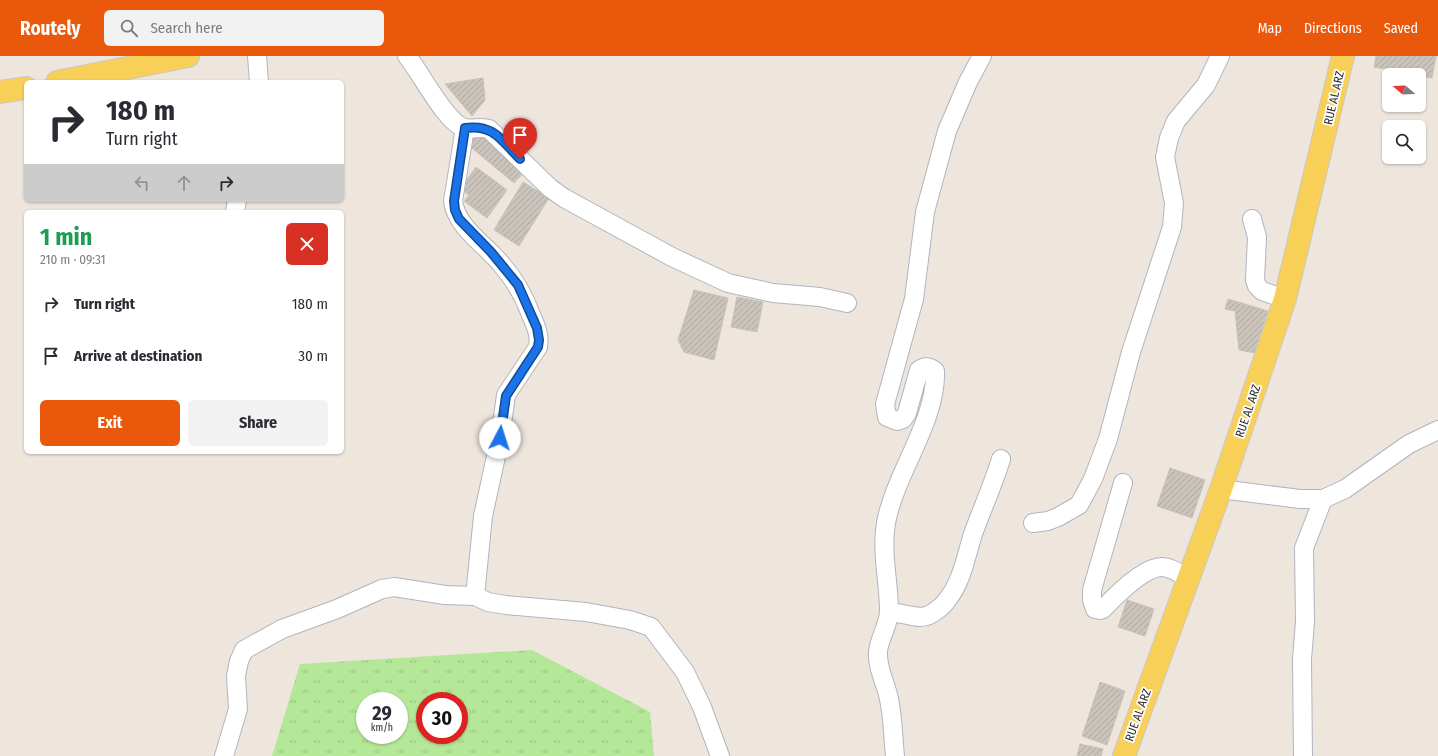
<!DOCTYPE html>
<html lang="en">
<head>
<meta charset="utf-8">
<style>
  body { margin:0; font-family:"Fira Sans Condensed",sans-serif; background:#f2f2f3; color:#2b2b33; height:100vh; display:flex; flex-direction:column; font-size:15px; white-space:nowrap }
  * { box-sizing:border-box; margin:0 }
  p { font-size:13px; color:#7c7c81 }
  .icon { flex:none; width:22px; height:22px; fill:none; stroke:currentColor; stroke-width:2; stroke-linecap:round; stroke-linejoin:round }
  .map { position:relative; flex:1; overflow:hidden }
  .panel { position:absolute; left:24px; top:154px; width:320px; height:244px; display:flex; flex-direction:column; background:#fff; border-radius:6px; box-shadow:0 1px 3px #0004 }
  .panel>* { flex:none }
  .banner { position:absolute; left:24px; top:24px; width:320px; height:122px; border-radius:6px; box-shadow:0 1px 3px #0004; background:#fff; color:#2b2b33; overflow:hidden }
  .needle { width:26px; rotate:289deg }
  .buttons { position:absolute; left:1382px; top:12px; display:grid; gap:8px }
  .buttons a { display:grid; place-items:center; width:44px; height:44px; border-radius:6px; background:#fff; box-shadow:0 1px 3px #0004; font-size:20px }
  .speed { position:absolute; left:356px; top:636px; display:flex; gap:8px; font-size:20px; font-weight:700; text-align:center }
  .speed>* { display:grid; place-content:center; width:52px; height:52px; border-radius:50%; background:#fff; box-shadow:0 1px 3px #0004; line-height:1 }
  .speed small { font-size:10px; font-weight:400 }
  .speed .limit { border:6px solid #d22; background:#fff; color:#111 }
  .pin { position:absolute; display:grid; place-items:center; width:34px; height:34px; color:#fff; margin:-41px -17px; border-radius:50% 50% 50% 0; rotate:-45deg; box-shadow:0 0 4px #0007 }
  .pin .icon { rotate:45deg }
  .me { position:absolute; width:44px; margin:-22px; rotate:5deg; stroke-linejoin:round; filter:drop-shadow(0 0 3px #0008) }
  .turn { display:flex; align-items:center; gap:14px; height:84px; padding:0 16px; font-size:18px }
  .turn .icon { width:52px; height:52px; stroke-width:2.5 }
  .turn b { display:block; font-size:28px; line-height:34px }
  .lanes { display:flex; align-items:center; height:38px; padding:0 16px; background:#0003; justify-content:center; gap:20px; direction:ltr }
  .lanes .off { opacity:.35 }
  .round { display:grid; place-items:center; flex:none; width:42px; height:42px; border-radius:6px; background:#f2f2f3 }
  .head { display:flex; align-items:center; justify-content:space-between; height:68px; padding:0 16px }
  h1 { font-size:24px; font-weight:700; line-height:30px; color:#1e9e55 }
  .primary-button { display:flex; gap:8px; margin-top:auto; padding:8px 16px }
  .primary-button a { flex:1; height:46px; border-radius:6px; background:#ea580c; color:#fff; font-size:16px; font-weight:700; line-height:46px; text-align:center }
  .primary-button a+a { background:#f2f2f3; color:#2b2b33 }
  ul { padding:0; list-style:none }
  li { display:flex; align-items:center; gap:12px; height:52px; padding:0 16px }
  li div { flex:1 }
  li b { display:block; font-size:15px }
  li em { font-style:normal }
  header { display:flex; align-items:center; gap:24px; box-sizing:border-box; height:56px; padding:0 20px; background:#ea580c; color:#fff }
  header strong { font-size:19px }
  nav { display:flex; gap:22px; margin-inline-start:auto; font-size:14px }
  .search { width:280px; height:36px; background:#f2f2f3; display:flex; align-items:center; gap:10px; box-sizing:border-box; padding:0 14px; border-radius:6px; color:#7c7c81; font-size:15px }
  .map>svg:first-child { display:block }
</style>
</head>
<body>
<header>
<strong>Routely</strong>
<div class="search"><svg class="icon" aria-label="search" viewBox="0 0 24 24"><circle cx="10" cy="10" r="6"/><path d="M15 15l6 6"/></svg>Search here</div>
<nav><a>Map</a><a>Directions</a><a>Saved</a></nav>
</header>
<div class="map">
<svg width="1438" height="700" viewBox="0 0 1438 700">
  <defs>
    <pattern id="grass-tufts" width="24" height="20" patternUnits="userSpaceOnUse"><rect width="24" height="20" fill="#b4e797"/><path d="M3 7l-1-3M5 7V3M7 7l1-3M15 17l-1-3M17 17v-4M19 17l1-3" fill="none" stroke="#9bc682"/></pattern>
    <pattern id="building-hatch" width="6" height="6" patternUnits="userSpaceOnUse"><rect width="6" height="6" fill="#c9c3bc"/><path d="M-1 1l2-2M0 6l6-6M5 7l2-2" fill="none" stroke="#ada8a2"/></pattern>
  </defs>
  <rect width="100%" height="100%" fill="#eee6dd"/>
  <!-- grass -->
  <path fill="url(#grass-tufts)" fill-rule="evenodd" d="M532,594l118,62 4,44h-382l28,-92zM365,645h34v34h-34zM425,645h34v34h-34z"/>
  <!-- building -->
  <g fill="url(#building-hatch)" stroke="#c9c2b6">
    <polygon points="1376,0 1436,0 1432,22 1374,11"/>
    <polygon points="483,22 485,44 472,60 445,28"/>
    <polygon points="479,73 527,113 514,127 467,88"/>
    <polygon points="476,111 507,134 487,162 464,145 469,139 460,133"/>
    <polygon points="523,126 549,142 519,190 494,174"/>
    <polygon points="694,234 728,242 714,304 684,296 678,284"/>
    <polygon points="737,241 763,246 757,276 731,271"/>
    <polygon points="1228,243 1268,255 1255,297 1239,294 1235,255 1225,253"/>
    <polygon points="1170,412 1205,424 1192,462 1157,450"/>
    <polygon points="1127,544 1154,553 1145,580 1118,571"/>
    <polygon points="1100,626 1125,635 1107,689 1082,680"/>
    <polygon points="1080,688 1103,693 1101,700 1077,700"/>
  </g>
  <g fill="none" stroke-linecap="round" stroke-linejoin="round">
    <!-- minor casing -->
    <g stroke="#b1b4c0" stroke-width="20">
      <g id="minor">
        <polyline points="257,0 259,26"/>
        <path d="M407,0c13,15 39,68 58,72 8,2 15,-2 24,1l61,59 14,10 108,59 56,26 45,10 47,4 27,6"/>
        <path d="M465,72l-12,73c3,26 33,44 49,64 13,15 22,31 29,50 5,11 9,20 7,32l-32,48 -6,43 -17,78 -8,80"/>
        <polyline points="235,156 237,144"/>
        <polyline points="1252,163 1257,181 1255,224 1257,230 1262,235 1285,243"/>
        <path d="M1123,427l-31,107v10l3,9 5,1 3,-1c12,-13 41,-42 59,-42 9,0 18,7 26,11"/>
        <polyline points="1221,433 1300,443 1323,443 1345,433 1409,388 1438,374"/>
        <polyline points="1033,467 1048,465 1058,461 1079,449 1093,423 1108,383 1131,296 1172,171 1174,147 1165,101 1169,82 1176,65 1206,29 1220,0"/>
        <path d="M889,557c13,-2 30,9 42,1 5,-3 13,-9 16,-14 15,-18 19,-44 26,-66 9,-25 20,-49 28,-75"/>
        <polyline points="224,700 238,653 236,620 239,605 244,594 282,573 337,553 382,533 394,531 445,539 475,540 488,546 506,549 586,556 630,564 651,571 685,616 702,651 720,700"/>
        <path d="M895,700c-2,-19 -2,-39 -6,-57 -3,-16 -12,-30 -11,-47 1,-14 11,-27 11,-41 0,-29 -8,-58 -3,-88 9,-50 51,-102 49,-152 -6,-5 -9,-5 -16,-1l-12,43 -4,6 -6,2 -10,-4 -2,-13 29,-105 11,-87 22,-81 21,-49 14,-26"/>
        <polyline points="1303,700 1302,603 1305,566 1304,492 1323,443"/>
      </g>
    </g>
    <!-- major casing -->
    <g stroke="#c8c8c8" stroke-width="24">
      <g id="major">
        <polyline points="57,26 188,0"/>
        <polyline points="0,36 26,32"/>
        <polyline points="1124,700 1221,433 1285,243 1343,0"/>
      </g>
    </g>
    <!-- minor -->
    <use href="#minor" stroke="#fff" stroke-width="18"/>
    <!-- major -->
    <use href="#major" stroke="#f8d058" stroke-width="22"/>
  </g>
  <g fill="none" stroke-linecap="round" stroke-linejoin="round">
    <!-- route casing -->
    <g stroke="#114b97" stroke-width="10">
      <path id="route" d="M500,382l6,-42 32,-49 1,-7 -2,-12 -19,-43 -27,-33 -32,-33 -4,-9 -1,-9 11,-73c29,-4 36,12 55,31"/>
    </g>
    <!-- route -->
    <use href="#route" stroke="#1a73e8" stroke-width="7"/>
  </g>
  <g text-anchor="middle" stroke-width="3.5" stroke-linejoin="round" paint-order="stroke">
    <!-- street labels -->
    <g font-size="12" fill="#2b2b2b" stroke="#fff">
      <text transform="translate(1334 42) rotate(-77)" y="4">RUE AL ARZ</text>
      <text transform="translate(1248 355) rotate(-71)" y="4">RUE AL ARZ</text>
      <text transform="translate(1138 659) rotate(-70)" y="4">RUE AL ARZ</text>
    </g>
  </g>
</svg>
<div class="buttons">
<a><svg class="needle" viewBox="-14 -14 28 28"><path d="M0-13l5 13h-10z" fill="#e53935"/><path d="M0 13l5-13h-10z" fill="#7c7c81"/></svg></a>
<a><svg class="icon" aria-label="search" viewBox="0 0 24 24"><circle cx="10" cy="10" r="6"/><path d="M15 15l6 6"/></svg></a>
</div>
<div class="speed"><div>29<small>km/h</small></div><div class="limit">30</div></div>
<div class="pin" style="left:520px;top:103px;background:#d93025"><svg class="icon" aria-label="arrive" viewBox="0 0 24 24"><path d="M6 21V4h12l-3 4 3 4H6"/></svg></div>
<svg class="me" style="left:500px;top:382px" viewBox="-20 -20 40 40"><circle r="19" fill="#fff"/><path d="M0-13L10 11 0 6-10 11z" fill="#1a73e8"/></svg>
<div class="banner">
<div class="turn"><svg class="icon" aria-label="right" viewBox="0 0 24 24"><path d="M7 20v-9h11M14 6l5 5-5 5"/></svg><div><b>180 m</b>Turn right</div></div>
<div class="lanes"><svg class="icon off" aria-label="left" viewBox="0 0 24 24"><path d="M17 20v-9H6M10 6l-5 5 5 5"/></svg><svg class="icon off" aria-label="ahead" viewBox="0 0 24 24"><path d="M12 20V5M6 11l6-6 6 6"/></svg><svg class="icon" aria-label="right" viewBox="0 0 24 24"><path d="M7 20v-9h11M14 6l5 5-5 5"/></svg></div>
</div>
<section class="panel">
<div class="head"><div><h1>1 min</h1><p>210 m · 09:31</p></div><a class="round" style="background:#d93025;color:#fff"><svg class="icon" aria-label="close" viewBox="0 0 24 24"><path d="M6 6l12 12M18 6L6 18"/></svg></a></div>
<ul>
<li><svg class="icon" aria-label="right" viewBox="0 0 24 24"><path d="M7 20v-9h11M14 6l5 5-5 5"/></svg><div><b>Turn right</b></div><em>180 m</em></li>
<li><svg class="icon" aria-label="arrive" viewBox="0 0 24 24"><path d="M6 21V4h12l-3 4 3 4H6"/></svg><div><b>Arrive at destination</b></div><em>30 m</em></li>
</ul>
<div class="primary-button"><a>Exit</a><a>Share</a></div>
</section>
</div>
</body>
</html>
